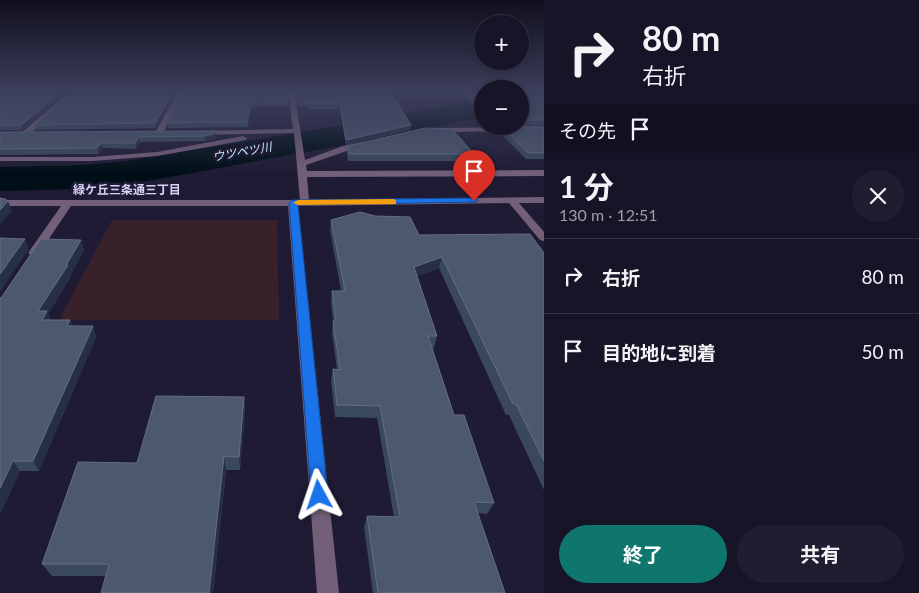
<!DOCTYPE html>
<html lang="ja">
<head>
<meta charset="utf-8">
<style>
  body { margin:0; font-family:Lato,"Noto Sans JP",sans-serif; background:#201d30; color:#f1f3f6; height:100vh; display:flex; flex-direction:column; font-size:19px; white-space:nowrap }
  * { box-sizing:border-box; margin:0 }
  p { font-size:16px; color:#9e9ea8 }
  .icon { flex:none; width:28px; height:28px; fill:none; stroke:currentColor; stroke-width:2; stroke-linecap:round; stroke-linejoin:round }
  .map { position:relative; flex:1; overflow:hidden }
  .details { display:flex; flex-direction:column; background:#171428; width:375px }
  .details>* { flex:none }
  .top-card { background:#171428; color:#f1f3f6; overflow:hidden }
  .controls { position:absolute; left:474px; top:15px; display:grid; gap:10px }
  .controls a { display:grid; place-items:center; width:55px; height:55px; border-radius:50%; background:#171428; box-shadow:0 2px 8px #0003,0 0 0 1px #363345; font-size:25px }
  .pin { position:absolute; display:grid; place-items:center; width:42px; height:42px; color:#fff; margin:-51px -21px; border-radius:50% 50% 50% 0; rotate:-45deg; box-shadow:0 0 5px #0007 }
  .pin .icon { rotate:45deg }
  .me { position:absolute; width:55px; margin:-28px; rotate:355deg; stroke-linejoin:round; filter:drop-shadow(0 0 4px #0008) }
  .turn { display:flex; align-items:center; gap:18px; height:105px; padding:0 15px; font-size:22px }
  .turn .icon { width:65px; height:65px; stroke-width:2.5 }
  .turn b { display:block; font-size:35px; line-height:42px }
  .then { display:flex; align-items:center; height:48px; padding:0 15px; background:#0003; gap:10px; font-size:19px }
  .round { display:grid; place-items:center; flex:none; width:52px; height:52px; border-radius:26px; background:#201d30 }
  .head { display:flex; align-items:center; justify-content:space-between; height:85px; padding:0 15px }
  h1 { font-size:30px; font-weight:700; line-height:38px }
  .primary-button { display:flex; gap:10px; margin-top:auto; padding:10px 15px }
  .primary-button a { flex:1; height:58px; border-radius:30px; background:#0f766e; color:#fff; font-size:20px; font-weight:700; line-height:58px; text-align:center }
  .primary-button a+a { background:#201d30; color:#f1f3f6 }
  ul { padding:0; list-style:none }
  li { display:flex; align-items:center; gap:15px; height:75px; padding:0 15px; border-top:1px solid #363345 }
  li div { flex:1 }
  li b { display:block; font-size:19px }
  li em { font-style:normal }
  main { display:flex; flex:1; min-height:0 }
  .map>svg:first-child { display:block }
</style>
</head>
<body>
<main>
<div class="map">
<svg width="544" height="593" viewBox="0 0 544 593">
  <rect width="100%" height="100%" fill="#1f1b35"/>
  <!-- green -->
  <polygon fill="#39212b" points="112,220 277,220 279,320 59,320"/>
  <g fill="none" stroke-linecap="round" stroke-linejoin="round">
    <!-- river -->
    <polygon fill="#000f17" fill-rule="evenodd" points="482,99 482,117 345,145 126,185 84,189 0,191 0,167 84,165 126,161 345,125"/>
    <!-- minor -->
    <g fill="#745f78" fill-rule="evenodd">
      <polygon points="71,91 77,91 28,136 22,136 22,132"/>
      <polygon points="178,91 184,91 163,133 156,135 155,133"/>
      <polygon points="288,91 294,91 305,160 343,146 363,142 367,144 306,165 307,171 544,170 544,176 307,177 309,200 544,197 544,203 519,203 544,232 544,241 540,240 509,203 298,206 339,593 317,593 288,206 71,206 38,255 34,256 28,253 61,206 0,206 0,200 300,200 294,133 198,135 194,133 198,131 293,129"/>
      <polygon points="544,127 544,131 437,132 433,130 437,128"/>
      <polygon points="243,136 247,138 246,140 157,156 92,161 0,161 0,157 92,157 157,152"/>
    </g>
  </g>
  <!-- wall -->
  <g fill="#3a485c">
    <polygon points="0,91 69,91 22,130 0,130"/>
    <polygon points="177,91 156,128 37,130 35,125"/>
    <polygon points="183,91 288,102 288,106 251,106 248,127 167,128 166,123"/>
    <polygon points="294,91 390,91 410,130 346,145 340,109 308,109 307,106 298,106"/>
    <polygon points="458,91 482,91 482,115"/>
    <polygon points="520,91 544,94 544,126 520,125"/>
    <polygon points="501,126 544,127 544,159 526,159 499,132"/>
    <polygon points="0,132 216,136 215,139 205,141 140,142 136,149 103,148 99,154 0,155"/>
    <polygon points="348,146 474,154 472,161 348,161 347,154"/>
    <polygon points="331,220 419,235 544,253 544,490 509,415 506,415 439,268 417,276 437,336 434,348 432,348 454,415 494,503 487,514 478,513 505,593 373,593 364,527 367,516 394,517 377,418 335,417 331,381 333,369 337,370 332,332 333,321 331,302 332,291 341,291 330,230"/>
    <polygon points="84,250 71,274 71,276 48,314 51,320 70,320 73,326 93,326 96,337 39,471 20,471 0,514 0,298"/>
    <polygon points="244,397 245,412 240,470 226,470 213,593 101,593 106,576 52,576 42,564 137,463"/>
  </g>
  <!-- shaded-wall -->
  <g fill="#272f46">
    <polygon points="63,91 69,91 22,130 21,125"/>
    <polygon points="174,91 177,91 156,128 155,123"/>
    <polygon points="251,101 251,106 248,127 247,122"/>
    <polygon points="411,125 410,130 346,145 346,140"/>
    <polygon points="216,131 216,136 215,139 205,141 204,136"/>
    <polygon points="139,137 140,142 136,149 135,143"/>
    <polygon points="102,143 103,148 99,154 97,148"/>
    <polygon points="8,201 12,211 0,224 0,210"/>
    <polygon points="25,239 29,249 0,292 0,274"/>
    <polygon points="81,240 84,250 71,274 71,276 48,314 51,322 46,331 38,311"/>
    <polygon points="442,257 439,268 411,278 414,267"/>
    <polygon points="70,320 75,330 67,326"/>
    <polygon points="93,326 96,337 39,471 33,461"/>
    <polygon points="244,397 245,412 240,470 239,457"/>
    <polygon points="224,456 226,470 213,593 209,593"/>
    <polygon points="13,461 20,471 0,514 0,488"/>
  </g>
  <!-- building -->
  <g fill="#4c586d" stroke="#646e82">
    <polygon points="0,91 63,91 21,125 0,125"/>
    <polygon points="73,91 174,91 155,123 35,125"/>
    <polygon points="183,91 287,91 288,102 251,101 247,122 166,123"/>
    <polygon points="296,91 390,91 411,125 346,140 340,104 308,104 307,102 298,102"/>
    <polygon points="464,91 482,91 482,108"/>
    <polygon points="520,91 539,91 544,94 544,120 520,120"/>
    <polygon points="501,126 544,127 544,153 528,153"/>
    <polygon points="425,128 452,129 474,154 349,154 348,146"/>
    <polygon points="216,131 214,134 204,136 139,137 135,143 102,143 97,148 0,149 0,132"/>
    <polygon points="0,198 5,199 8,201 0,210"/>
    <polygon points="360,212 375,216 410,217 419,235 530,234 544,253 544,461 516,404 513,404 442,257 414,267 437,336 428,336 454,415 464,415 494,503 474,502 505,593 378,593 367,516 400,517 380,406 337,405 333,369 340,370 333,321 336,321 332,291 345,291 331,220"/>
    <polygon points="0,238 25,239 0,274"/>
    <polygon points="41,239 81,240 66,265 68,265 38,311 47,311 42,320 70,320 67,326 93,326 33,461 13,461 0,488 0,335 1,334 0,334 0,298 1,298"/>
    <polygon points="156,396 244,397 239,457 224,456 209,593 101,593 109,564 42,564 78,462 137,463"/>
  </g>
  <!-- sky -->
  <linearGradient id="sky" x2="0" y2="1"><stop stop-color="#110f1d"/><stop offset="0.52" stop-color="#3c3f5c"/><stop offset="1" stop-color="#3c3f5c" stop-opacity="0"/></linearGradient>
  <rect width="544" height="174" fill="url(#sky)"/>
  <!-- route -->
  <polygon fill="#1a73e8" stroke="#114b97" points="474,198 477,199 477,202 298,205 328,495 325,501 319,504 313,501 311,495 289,203 293,200"/>
  <!-- slow -->
  <polygon fill="#f59e0b" points="393,199 396,200 396,204 298,205 293,203 298,200"/>
  <g text-anchor="middle" stroke-width="5" stroke-linejoin="round" paint-order="stroke">
    <!-- far-water labels -->
    <g font-size="12" font-style="italic" fill="#c6ebfa" stroke="#1f1b35">
      <text transform="translate(242 152) rotate(-10)" y="4">ウツベツ川</text>
    </g>
    <!-- far-neighbourhood labels -->
    <g font-size="12" font-weight="bold" fill="#d4d1f5" stroke="#1f1b35">
      <text x="127" y="194">緑ケ丘三条通三丁目</text>
    </g>
  </g>
</svg>
<div class="controls">
<a>+</a>
<a>−</a>
</div>
<div class="pin" style="left:474px;top:201px;background:#d93025"><svg class="icon" aria-label="arrive" viewBox="0 0 24 24"><path d="M6 21V4h12l-3 4 3 4H6"/></svg></div>
<svg class="me" style="left:319px;top:495px" viewBox="-20 -20 40 40"><path d="M0-17L14 15 0 8-14 15z" fill="#1a73e8" stroke="#fff" stroke-width="4"/></svg>
</div>
<section class="details">
<div class="top-card">
<div class="turn"><svg class="icon" aria-label="right" viewBox="0 0 24 24"><path d="M7 20v-9h11M14 6l5 5-5 5"/></svg><div><b>80 m</b>右折</div></div>
<div class="then">その先<svg class="icon" aria-label="arrive" viewBox="0 0 24 24"><path d="M6 21V4h12l-3 4 3 4H6"/></svg></div>
</div>
<div class="head"><div><h1>1 分</h1><p>130 m · 12:51</p></div><a class="round"><svg class="icon" aria-label="close" viewBox="0 0 24 24"><path d="M6 6l12 12M18 6L6 18"/></svg></a></div>
<ul>
<li><svg class="icon" aria-label="right" viewBox="0 0 24 24"><path d="M7 20v-9h11M14 6l5 5-5 5"/></svg><div><b>右折</b></div><em>80 m</em></li>
<li><svg class="icon" aria-label="arrive" viewBox="0 0 24 24"><path d="M6 21V4h12l-3 4 3 4H6"/></svg><div><b>目的地に到着</b></div><em>50 m</em></li>
</ul>
<div class="primary-button"><a>終了</a><a>共有</a></div>
</section>
</main>
</body>
</html>
